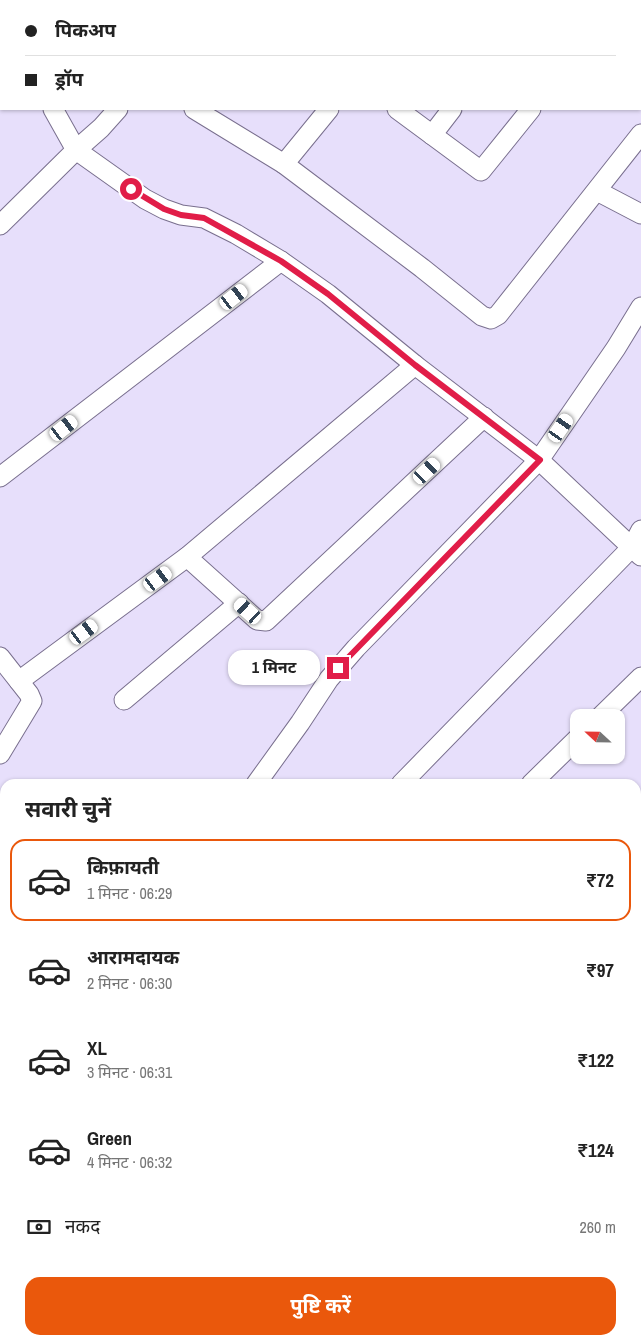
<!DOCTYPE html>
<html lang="hi">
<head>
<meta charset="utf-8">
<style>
  body { margin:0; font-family:"Archivo Narrow","Noto Sans Devanagari",sans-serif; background:#f2f2f2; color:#222; height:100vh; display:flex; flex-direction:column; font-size:19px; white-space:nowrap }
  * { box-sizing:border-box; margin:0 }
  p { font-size:16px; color:#767676 }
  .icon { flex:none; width:28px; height:28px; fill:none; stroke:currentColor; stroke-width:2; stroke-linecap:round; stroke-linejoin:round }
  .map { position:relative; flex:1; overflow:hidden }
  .panel { position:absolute; left:0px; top:779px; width:641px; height:566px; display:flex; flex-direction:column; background:#fff; border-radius:15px 15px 0 0; box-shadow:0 1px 4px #0004 }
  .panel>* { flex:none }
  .hud { position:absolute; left:0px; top:0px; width:641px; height:110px; box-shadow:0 1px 4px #0004; display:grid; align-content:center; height:110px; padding:0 25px; background:#fff }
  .needle { width:32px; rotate:292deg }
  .buttons { position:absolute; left:570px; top:709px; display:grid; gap:10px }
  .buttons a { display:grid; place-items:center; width:55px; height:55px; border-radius:10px; background:#fff; box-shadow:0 1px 4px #0004; font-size:25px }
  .end { position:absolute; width:22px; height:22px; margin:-11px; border:6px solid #e11d48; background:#fff; box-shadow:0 0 0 2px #fff }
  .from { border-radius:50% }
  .bubble { position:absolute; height:35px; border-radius:15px; background:#fff; box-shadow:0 1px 4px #0004; font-size:16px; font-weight:700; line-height:35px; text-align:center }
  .car { position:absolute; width:15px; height:30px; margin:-15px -8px; border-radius:6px; box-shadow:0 0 4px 1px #0007; background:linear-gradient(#fff 24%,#345 0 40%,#fff 0 76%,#345 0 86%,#fff 0) }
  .hud b { display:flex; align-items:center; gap:18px; height:48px; font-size:19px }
  .hud b+b { border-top:1px solid #e0e0e0 }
  .hud i { width:12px; height:12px; background:#222 }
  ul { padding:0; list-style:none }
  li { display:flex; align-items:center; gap:15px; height:82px; margin:0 10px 8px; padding:0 15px; border:2px solid transparent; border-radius:15px }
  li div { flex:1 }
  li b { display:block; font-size:19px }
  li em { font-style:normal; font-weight:700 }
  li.current { border-color:#ea580c }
  li>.icon { width:45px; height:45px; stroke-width:1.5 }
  h2 { padding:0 25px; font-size:22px; line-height:60px }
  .pay { display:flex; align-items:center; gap:12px; height:55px; padding:0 25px; font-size:19px }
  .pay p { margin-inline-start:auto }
  .button { display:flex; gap:10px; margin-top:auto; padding:10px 25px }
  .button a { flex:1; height:58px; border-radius:15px; background:#ea580c; color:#fff; font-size:20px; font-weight:700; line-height:58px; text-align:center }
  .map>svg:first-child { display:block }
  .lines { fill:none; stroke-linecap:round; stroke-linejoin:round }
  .street-casing { stroke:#796f8e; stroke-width:21 }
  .street { stroke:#fff; stroke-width:19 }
  .route { stroke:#e11d48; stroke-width:6 }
</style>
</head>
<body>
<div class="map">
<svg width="641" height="1344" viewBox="0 0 641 1344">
  <rect width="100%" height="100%" fill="#e7dffb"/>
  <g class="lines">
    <g class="street-casing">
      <g id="street">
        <path d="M40,1l1,-1"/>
        <path d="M135,1l2,-1"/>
        <path d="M273,1l1,-1"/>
        <path d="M420,1l1,-1"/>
        <path d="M535,1l1,-1"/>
        <path d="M613,1l1,-1"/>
        <path d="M0,47l1,1"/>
        <path d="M53,109l23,41 69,49 19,10 17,6 23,3 32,16 45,27 47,33 87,71 124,95 102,96"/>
        <path d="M194,109l90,55 138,104 60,48 9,3 7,-4 143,-181"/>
        <path d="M397,109l84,62 50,-62"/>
        <path d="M432,135l20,-26"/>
        <path d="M284,164l45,-55"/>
        <path d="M597,191l44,23"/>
        <path d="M0,225l76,-75 25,-22 17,-19"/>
        <path d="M0,477l281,-216"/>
        <path d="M187,557l70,63 9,1 218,-204"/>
        <path d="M0,657l29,37 3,7 -32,53"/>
        <path d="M19,681l168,-124 228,-192"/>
        <path d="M124,700l115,-97"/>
        <path d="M599,718l42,-41"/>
        <path d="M256,784l44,-61 29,-44 27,-31 183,-188 77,-112 25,-41"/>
        <path d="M401,784l231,-237 9,-17"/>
        <path d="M531,784l48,-47"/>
        <path d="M636,817l5,-4"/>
        <path d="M636,1077l5,-3"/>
      </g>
    </g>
    <use href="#street" class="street"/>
  </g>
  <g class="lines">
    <path class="route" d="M131,189l33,20 17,6 23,3 77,43 47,33 87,71 125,95 -202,208"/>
  </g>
</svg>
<div class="buttons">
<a><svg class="needle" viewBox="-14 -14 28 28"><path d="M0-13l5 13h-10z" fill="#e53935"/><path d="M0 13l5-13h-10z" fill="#767676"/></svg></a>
</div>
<i class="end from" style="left:131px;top:189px"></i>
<i class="end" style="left:338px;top:668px"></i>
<div class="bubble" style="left:228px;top:650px;width:92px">1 मिनट</div>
<i class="car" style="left:234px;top:297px;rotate:52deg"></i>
<i class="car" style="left:64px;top:428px;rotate:52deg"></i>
<i class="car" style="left:561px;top:428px;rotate:35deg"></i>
<i class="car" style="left:427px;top:471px;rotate:47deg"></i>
<i class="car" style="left:158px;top:579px;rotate:54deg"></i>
<i class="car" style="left:248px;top:611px;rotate:312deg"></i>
<i class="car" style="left:84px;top:632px;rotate:54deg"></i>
<div class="hud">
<b><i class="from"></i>पिकअप</b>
<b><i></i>ड्रॉप</b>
</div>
<section class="panel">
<h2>सवारी चुनें</h2>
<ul>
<li class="current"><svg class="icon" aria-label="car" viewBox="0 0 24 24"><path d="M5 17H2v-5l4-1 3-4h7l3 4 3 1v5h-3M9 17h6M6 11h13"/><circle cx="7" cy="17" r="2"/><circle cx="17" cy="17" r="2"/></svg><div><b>किफ़ायती</b><p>1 मिनट · 06:29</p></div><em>₹72</em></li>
<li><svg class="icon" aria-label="car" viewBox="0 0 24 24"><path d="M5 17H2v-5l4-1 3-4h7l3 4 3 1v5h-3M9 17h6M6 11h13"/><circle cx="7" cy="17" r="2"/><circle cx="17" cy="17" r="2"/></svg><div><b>आरामदायक</b><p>2 मिनट · 06:30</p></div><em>₹97</em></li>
<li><svg class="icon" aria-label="car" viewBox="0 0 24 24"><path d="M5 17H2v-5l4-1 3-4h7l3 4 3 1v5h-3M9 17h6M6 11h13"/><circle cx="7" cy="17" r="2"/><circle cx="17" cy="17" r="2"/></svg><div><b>XL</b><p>3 मिनट · 06:31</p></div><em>₹122</em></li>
<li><svg class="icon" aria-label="car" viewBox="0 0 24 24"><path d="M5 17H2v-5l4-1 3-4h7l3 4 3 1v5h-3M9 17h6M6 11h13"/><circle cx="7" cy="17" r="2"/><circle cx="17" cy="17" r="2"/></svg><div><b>Green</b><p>4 मिनट · 06:32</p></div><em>₹124</em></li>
</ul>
<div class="pay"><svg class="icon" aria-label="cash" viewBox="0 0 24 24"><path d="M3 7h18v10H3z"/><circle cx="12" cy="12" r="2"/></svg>नकद<p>260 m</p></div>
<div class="button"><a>पुष्टि करें</a></div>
</section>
</div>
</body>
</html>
